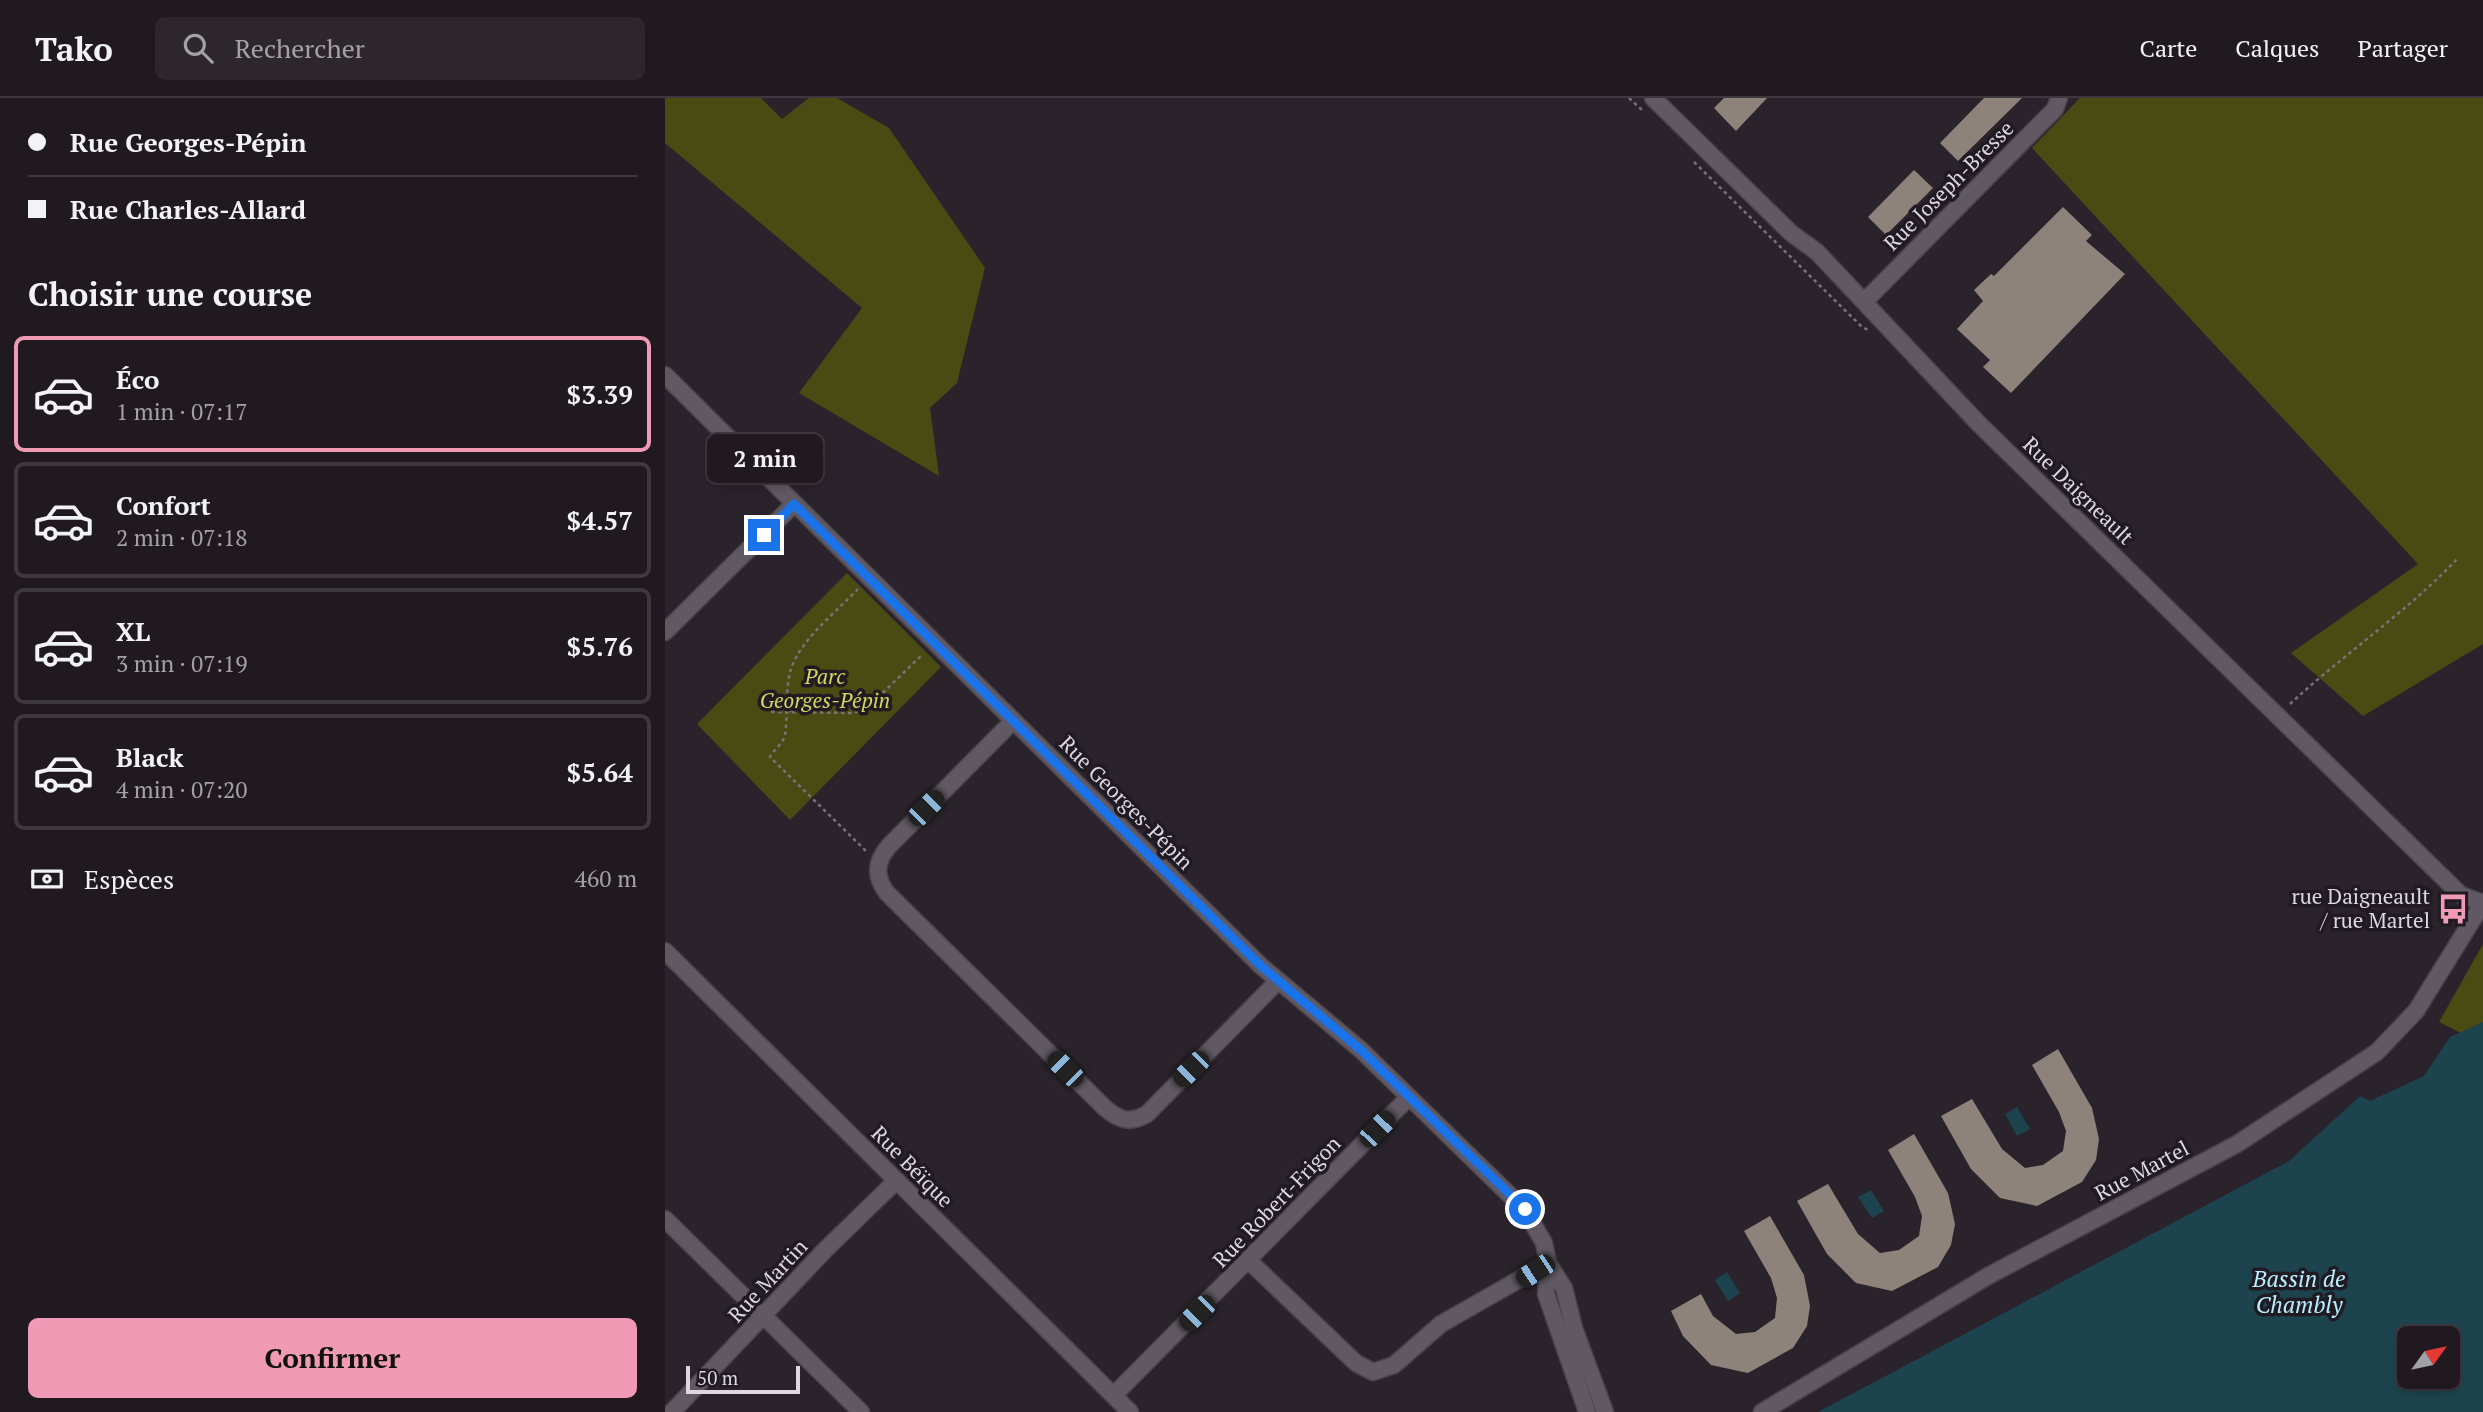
<!DOCTYPE html>
<html lang="fr">
<head>
<meta charset="utf-8">
<style>
  body { margin:0; font-family:"PT Serif",serif; background:#2d272d; color:#f1f3f6; height:100vh; display:flex; flex-direction:column; font-size:26px; white-space:nowrap }
  * { box-sizing:border-box; margin:0 }
  p { font-size:23px; color:#a2a1a5 }
  .icon { flex:none; width:38px; height:38px; fill:none; stroke:currentColor; stroke-width:2; stroke-linecap:round; stroke-linejoin:round }
  .map { position:relative; flex:1; overflow:hidden }
  .panel { display:flex; flex-direction:column; background:#201a20; width:665px }
  .panel>* { flex:none }
  .guide { display:grid; align-content:center; height:154px; padding:0 28px; background:#201a20 }
  .needle { width:46px; rotate:57deg }
  .buttons { position:absolute; left:1732px; top:1228px; display:grid; gap:14px }
  .buttons a { display:grid; place-items:center; width:63px; height:63px; border-radius:10px; background:#201a20; box-shadow:0 4px 10px #0003,0 0 0 2px #3d383e; font-size:35px }
  .scale { position:absolute; left:21px; bottom:18px; width:114px; box-sizing:border-box; padding-left:7px; border:4px solid #dcd8dd; border-top:0; font-size:19px; line-height:24px; white-space:nowrap; color:#dcd8dd; -webkit-text-stroke:5px #201a22; paint-order:stroke }
  .end { position:absolute; width:32px; height:32px; margin:-16px; border:9px solid #1a73e8; background:#fff; box-shadow:0 0 0 4px #fff }
  .from { border-radius:50% }
  .bubble { position:absolute; height:49px; border-radius:10px; background:#201a20; box-shadow:0 4px 10px #0003,0 0 0 2px #3d383e; font-size:23px; font-weight:700; line-height:49px; text-align:center }
  .car { position:absolute; width:21px; height:42px; margin:-21px -10px; border-radius:9px; box-shadow:0 0 5px 2px #0007; background:linear-gradient(#222 24%,#8ab4d8 0 40%,#222 0 76%,#8ab4d8 0 86%,#222 0) }
  .guide b { display:flex; align-items:center; gap:24px; height:66px; font-size:26px }
  .guide b+b { border-top:2px solid #3d383e }
  .guide i { width:18px; height:18px; background:#f1f3f6 }
  ul { padding:0; list-style:none }
  li { display:flex; align-items:center; gap:21px; height:116px; margin:0 14px 10px; padding:0 14px; border:4px solid #3d383e; border-radius:10px }
  li div { flex:1 }
  li b { display:block; font-size:26px }
  li em { font-style:normal; font-weight:700 }
  li.on { border-color:#f09ab5 }
  li>.icon { width:63px; height:63px; stroke-width:1.5 }
  h2 { padding:0 28px; font-size:32px; line-height:84px }
  .pay { display:flex; align-items:center; gap:18px; height:77px; padding:0 28px; font-size:26px }
  .pay p { margin-inline-start:auto }
  .button { display:flex; gap:14px; margin-top:auto; padding:14px 28px }
  .button a { flex:1; height:80px; border-radius:10px; background:#f09ab5; color:#111; font-size:28px; font-weight:700; line-height:80px; text-align:center }
  header { display:flex; align-items:center; gap:42px; box-sizing:border-box; height:98px; padding:0 35px; background:#201a20; border-bottom:2px solid #3d383e }
  header strong { font-size:33px }
  nav { display:flex; gap:38px; margin-inline-start:auto; font-size:24px }
  .search { width:490px; height:63px; background:#2d272d; display:flex; align-items:center; gap:18px; box-sizing:border-box; padding:0 24px; border-radius:10px; color:#a2a1a5; font-size:26px }
  main { display:flex; flex:1; min-height:0 }
  .map>svg:first-child { display:block }
  .green { fill:#494b13 }
  .water { fill:#1d444e; fill-rule:evenodd }
  .building { fill:#8e837b }
  .lines { fill:none; stroke-linecap:round; stroke-linejoin:round }
  .street-casing { stroke:#474148; stroke-width:19 }
  .path { stroke:#787379; stroke-width:2.5; stroke-dasharray:3.5 3.5; stroke-linecap:butt }
  .street { stroke:#605862; stroke-width:16 }
  .route { stroke:#1a73e8; stroke-width:9 }
  .labels { text-anchor:middle; stroke-width:7; stroke-linejoin:round; paint-order:stroke }
  .street-label { font-size:21px; fill:#dcd8dd; stroke:#201a22 }
  .park-label { font-size:21px; font-style:italic; fill:#d2d85b; stroke:#201a22 }
  .poi-label { font-size:21px; fill:#dcd8dd; stroke:#201a22; text-anchor:end }
  .water-label { font-size:23px; font-style:italic; fill:#b8effe; stroke:#201a22 }
</style>
</head>
<body>
<header>
<strong>Tako</strong>
<div class="search"><svg class="icon" aria-label="search" viewBox="0 0 24 24"><circle cx="10" cy="10" r="6"/><path d="M15 15l6 6"/></svg>Rechercher</div>
<nav><a>Carte</a><a>Calques</a><a>Partager</a></nav>
</header>
<main>
<section class="panel">
<div class="guide">
<b><i class="from"></i>Rue Georges-Pépin</b>
<b><i></i>Rue Charles-Allard</b>
</div>
<h2>Choisir une course</h2>
<ul>
<li class="on"><svg class="icon" aria-label="car" viewBox="0 0 24 24"><path d="M5 17H2v-5l4-1 3-4h7l3 4 3 1v5h-3M9 17h6M6 11h13"/><circle cx="7" cy="17" r="2"/><circle cx="17" cy="17" r="2"/></svg><div><b>Éco</b><p>1 min · 07:17</p></div><em>$3.39</em></li>
<li><svg class="icon" aria-label="car" viewBox="0 0 24 24"><path d="M5 17H2v-5l4-1 3-4h7l3 4 3 1v5h-3M9 17h6M6 11h13"/><circle cx="7" cy="17" r="2"/><circle cx="17" cy="17" r="2"/></svg><div><b>Confort</b><p>2 min · 07:18</p></div><em>$4.57</em></li>
<li><svg class="icon" aria-label="car" viewBox="0 0 24 24"><path d="M5 17H2v-5l4-1 3-4h7l3 4 3 1v5h-3M9 17h6M6 11h13"/><circle cx="7" cy="17" r="2"/><circle cx="17" cy="17" r="2"/></svg><div><b>XL</b><p>3 min · 07:19</p></div><em>$5.76</em></li>
<li><svg class="icon" aria-label="car" viewBox="0 0 24 24"><path d="M5 17H2v-5l4-1 3-4h7l3 4 3 1v5h-3M9 17h6M6 11h13"/><circle cx="7" cy="17" r="2"/><circle cx="17" cy="17" r="2"/></svg><div><b>Black</b><p>4 min · 07:20</p></div><em>$5.64</em></li>
</ul>
<div class="pay"><svg class="icon" aria-label="cash" viewBox="0 0 24 24"><path d="M3 7h18v10H3z"/><circle cx="12" cy="12" r="2"/></svg>Espèces<p>460 m</p></div>
<div class="button"><a>Confirmer</a></div>
</section>
<div class="map">
<svg width="1818" height="1314" viewBox="0 0 1818 1314">
  <rect width="100%" height="100%" fill="#2a232b"/>
  <g class="green">
    <path d="M0,0h96l21,21 27,-21h28l52,30 96,140 -28,115 -27,25 9,68 -140,-83 63,-85 -197,-165z"/>
    <path d="M1415,0h403v546l-120,72 -72,-63 127,-89 -386,-416z"/>
    <path d="M182,475l94,94 -151,153 -93,-96z"/>
    <path d="M1818,846v78l-22,11 -22,-11z"/>
  </g>
  <g class="water">
    <path d="M1818,924v390h-665l471,-251 71,-65 10,5 54,-25 26,-39zM1745,1241h38v38h-38z"/>
    <path d="M1352,1009l13,22 -13,7 -12,-22z"/>
    <path d="M1206,1092l13,21 -12,7 -14,-21z"/>
    <path d="M1062,1174l13,21 -12,8 -13,-21z"/>
  </g>
  <g class="building">
    <path d="M1059,0h43l-31,33 -22,-23z"/>
    <path d="M1319,0h38l-64,63 -18,-18z"/>
    <path d="M1249,72l19,18 -47,47 -18,-18z"/>
    <path d="M1398,109l29,28 -6,6 39,33 -114,119 -28,-26 7,-7 -33,-31 26,-28 -9,-11 17,-16 3,2z"/>
    <path d="M1393,951l34,59 7,31 -3,21 -14,22 -45,24 -37,-8 -29,-29 -30,-53 31,-17 30,50 23,19 18,-3 20,-14 3,-20 -7,-19 -27,-47z"/>
    <path d="M1249,1036l34,59 7,31 -4,21 -13,22 -46,24 -36,-8 -29,-29 -30,-53 31,-17 30,50 22,19 19,-3 20,-14 3,-20 -7,-19 -27,-47z"/>
    <path d="M1105,1118l34,59 6,31 -3,20 -14,22 -45,25 -37,-8 -28,-29 -12,-25 30,-17 12,22 23,18 19,-2 20,-14 2,-20 -6,-20 -27,-47z"/>
  </g>
  <g class="lines">
    <g class="street-casing">
      <g id="street">
        <path d="M988,0l138,135 26,19 162,172 482,471 22,8"/>
        <path d="M1200,203l190,-192 4,-11"/>
        <path d="M0,277l596,591 100,84 164,160 19,33 4,20 -2,31 41,118"/>
        <path d="M0,534l129,-128"/>
        <path d="M348,623l-124,125c-13,15 -15,30 -2,47l218,215c14,12 25,16 42,6l130,-132"/>
        <path d="M0,853l465,461"/>
        <path d="M0,1121l196,193"/>
        <path d="M584,1163l107,102 17,9 21,-7 47,-41 107,-61"/>
        <path d="M883,1165l16,25 10,40 31,84"/>
        <path d="M449,1297l295,-298"/>
        <path d="M7,1314l153,-162 71,-69"/>
        <path d="M1097,1314l226,-136 249,-132 140,-92 39,-41 67,-108"/>
      </g>
    </g>
    <g class="path">
      <path d="M964,0l13,12"/>
      <path d="M1029,64l168,165 8,4"/>
      <path d="M193,491c-22,23 -57,50 -67,80 -6,19 -3,46 -6,66 -2,9 -11,14 -15,22l96,94"/>
      <path d="M1625,606c54,-50 118,-93 168,-146"/>
      <path d="M106,614l81,1 13,-3 58,-56"/>
      <path d="M124,614l10,-8"/>
    </g>
    <use href="#street" class="street"/>
  </g>
  <g class="lines">
    <path class="route" d="M99,437l30,-31 467,462 100,84 164,159"/>
  </g>
  <defs>
    <g id="bus-bare" transform="scale(2.415)"><path d="M-5-6H5V4H4V6H2V4H-2V6H-4V4H-5ZM-3.5-4V0h7V-4ZM-3.5 1.2v1.5H-2V1.2ZM2 1.2v1.5H3.5V1.2Z" fill="#f09ab5" stroke="#201a22" stroke-width="2.5" paint-order="stroke"/></g>
  </defs>
  <g fill-rule="evenodd">
    <use href="#bus-bare" x="1788" y="811"/>
  </g>
  <g class="labels">
    <g class="street-label">
      <text transform="translate(1284 88) rotate(-45)" y="7">Rue Joseph-Bresse</text>
      <text transform="translate(1413 393) rotate(44)" y="7">Rue Daigneault</text>
      <text transform="translate(461 705) rotate(45)" y="7">Rue Georges-Pépin</text>
      <text transform="translate(247 1069) rotate(45)" y="7">Rue Béïque</text>
      <text transform="translate(1477 1073) rotate(-28)" y="7">Rue Martel</text>
      <text transform="translate(612 1104) rotate(-46)" y="7">Rue Robert-Frigon</text>
      <text transform="translate(103 1183) rotate(-47)" y="7">Rue Martin</text>
    </g>
    <g class="park-label">
      <text x="160" y="586">Parc<tspan x="160" dy="24">Georges-Pépin</tspan></text>
    </g>
    <g class="poi-label">
      <text x="1765" y="806">rue Daigneault<tspan x="1765" dy="24">/ rue Martel</tspan></text>
    </g>
    <g class="water-label">
      <text x="1634" y="1189">Bassin de<tspan x="1634" dy="26">Chambly</tspan></text>
    </g>
  </g>
</svg>
<div class="buttons">
<a><svg class="needle" viewBox="-14 -14 28 28"><path d="M0-13l5 13h-10z" fill="#e53935"/><path d="M0 13l5-13h-10z" fill="#a2a1a5"/></svg></a>
</div>
<div class="scale">50 m</div>
<i class="end from" style="left:860px;top:1111px"></i>
<i class="end" style="left:99px;top:437px"></i>
<div class="bubble" style="left:42px;top:336px;width:116px">2 min</div>
<i class="car" style="left:261px;top:710px;rotate:45deg"></i>
<i class="car" style="left:400px;top:971px;rotate:315deg"></i>
<i class="car" style="left:526px;top:971px;rotate:225deg"></i>
<i class="car" style="left:712px;top:1031px;rotate:44deg"></i>
<i class="car" style="left:870px;top:1173px;rotate:237deg"></i>
<i class="car" style="left:532px;top:1215px;rotate:225deg"></i>
</div>
</main>
</body>
</html>
